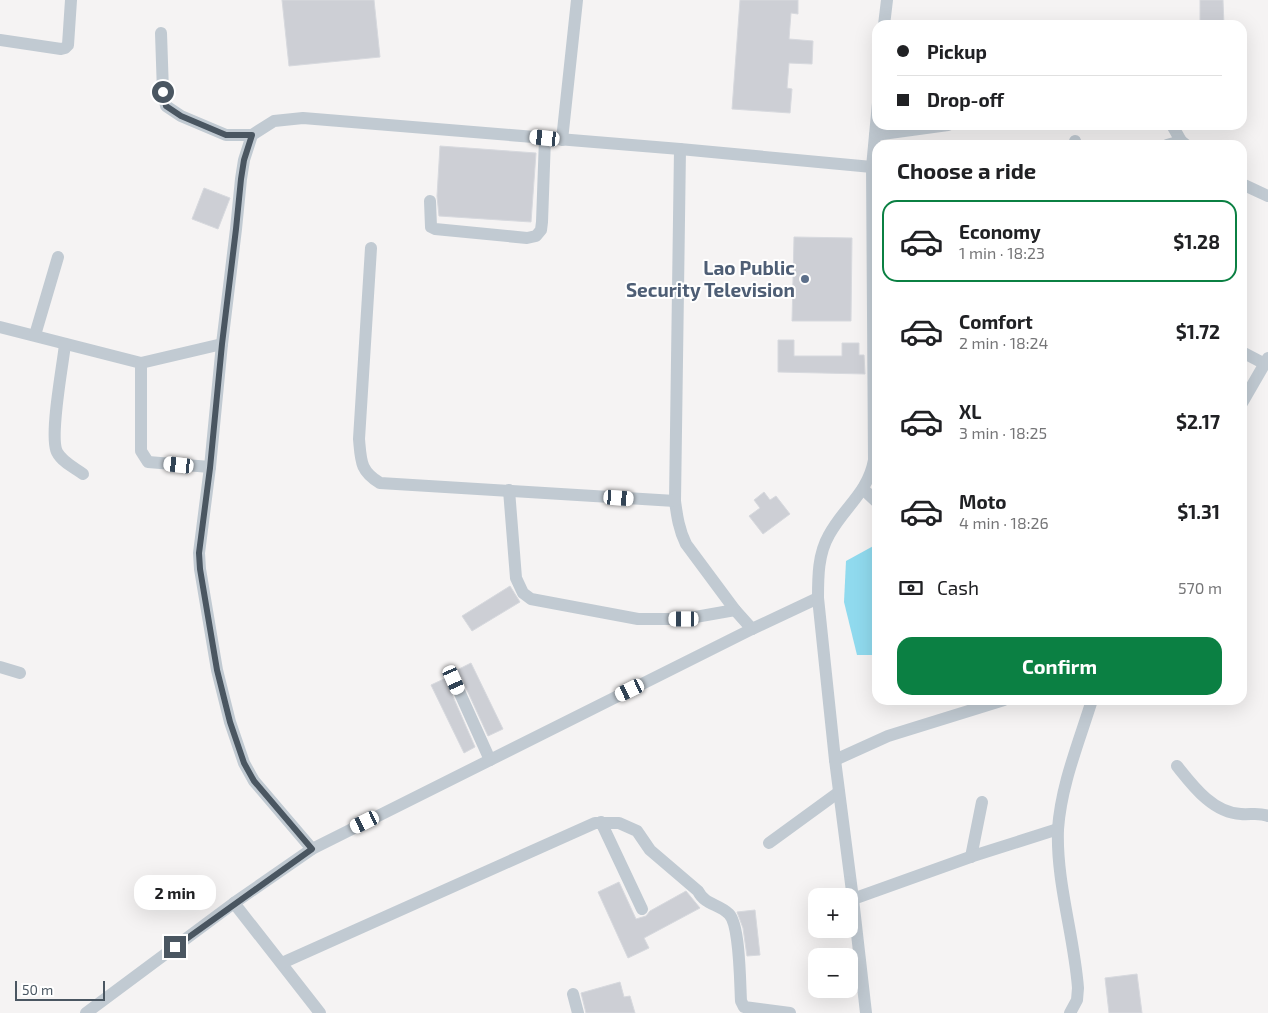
<!DOCTYPE html>
<html lang="en">
<head>
<meta charset="utf-8">
<style>
  body { margin:0; font-family:"Exo 2",sans-serif; background:#f6f6f6; color:#202124; height:100vh; display:flex; flex-direction:column; font-size:19px; white-space:nowrap }
  * { box-sizing:border-box; margin:0 }
  p { font-size:16px; color:#757577 }
  .icon { flex:none; width:28px; height:28px; fill:none; stroke:currentColor; stroke-width:2; stroke-linecap:round; stroke-linejoin:round }
  .map { position:relative; flex:1; overflow:hidden }
  .drawer { position:absolute; left:872px; top:140px; width:375px; height:565px; display:flex; flex-direction:column; background:#fff; border-radius:15px; box-shadow:0 5px 20px #0002 }
  .drawer>* { flex:none }
  .banner { position:absolute; left:872px; top:20px; width:375px; height:110px; border-radius:15px; box-shadow:0 5px 20px #0002; display:grid; align-content:center; height:110px; padding:0 25px; background:#fff }
  .tools { position:absolute; left:808px; top:888px; display:grid; gap:10px }
  .tools a { display:grid; place-items:center; width:50px; height:50px; border-radius:10px; background:#fff; box-shadow:0 5px 20px #0002; font-size:25px }
  .scale { position:absolute; left:15px; bottom:12px; width:90px; box-sizing:border-box; padding-left:5px; border:2px solid #4a5661; border-top:0; font-size:14px; line-height:18px; white-space:nowrap; color:#4a5661; -webkit-text-stroke:4px #fff; paint-order:stroke }
  .end { position:absolute; width:22px; height:22px; margin:-11px; border:6px solid #4a5661; background:#fff; box-shadow:0 0 0 2px #fff }
  .from { border-radius:50% }
  .bubble { position:absolute; height:35px; border-radius:15px; background:#fff; box-shadow:0 5px 20px #0002; font-size:16px; font-weight:700; line-height:35px; text-align:center }
  .car { position:absolute; width:15px; height:30px; margin:-15px -8px; border-radius:6px; box-shadow:0 0 4px 1px #0007; background:linear-gradient(#fff 24%,#345 0 40%,#fff 0 76%,#345 0 86%,#fff 0) }
  .banner b { display:flex; align-items:center; gap:18px; height:48px; font-size:19px }
  .banner b+b { border-top:1px solid #e0e0e0 }
  .banner i { width:12px; height:12px; background:#202124 }
  ul { padding:0; list-style:none }
  li { display:flex; align-items:center; gap:15px; height:82px; margin:0 10px 8px; padding:0 15px; border:2px solid transparent; border-radius:15px }
  li div { flex:1 }
  li b { display:block; font-size:19px }
  li em { font-style:normal; font-weight:700 }
  li.current { border-color:#0b8043 }
  li>.icon { width:45px; height:45px; stroke-width:1.5 }
  h2 { padding:0 25px; font-size:22px; line-height:60px }
  .pay { display:flex; align-items:center; gap:12px; height:55px; padding:0 25px; font-size:19px }
  .pay p { margin-inline-start:auto }
  .primary-button { display:flex; gap:10px; margin-top:auto; padding:10px 25px }
  .primary-button a { flex:1; height:58px; border-radius:15px; background:#0b8043; color:#fff; font-size:20px; font-weight:700; line-height:58px; text-align:center }
  .map>svg:first-child { display:block }
  .water { fill:#90daee }
  .building { fill:#cdcfd5; stroke:#d7d9de }
  .lines { fill:none; stroke-linecap:round; stroke-linejoin:round }
  .minor { stroke:#c1cad2; stroke-width:12 }
  .route { stroke:#4a5661; stroke-width:6 }
  .service-dot { fill:#5c6f8a; stroke:#fff; stroke-width:2 }
  .labels { text-anchor:middle; stroke-width:4; stroke-linejoin:round; paint-order:stroke }
  .service-label { font-size:19px; font-weight:bold; fill:#4e5e75; stroke:#fff; text-anchor:end }
</style>
</head>
<body>
<div class="map">
<svg width="1268" height="1013" viewBox="0 0 1268 1013">
  <rect width="100%" height="100%" fill="#f5f3f3"/>
  <path class="water" d="M877,544v111h-20l-13,-53 2,-41z"/>
  <g class="building">
    <path d="M282,0h92l6,57 -91,9z"/>
    <path d="M740,0h58v14l-7,-1 -2,26 24,2 -1,23 -23,-1 -2,25 5,1 -2,24 -58,-4z"/>
    <path d="M1200,0h23l1,25h-24z"/>
    <path d="M440,146l96,7 -5,69 -92,-6 -2,-20z"/>
    <path d="M204,188l26,10 -12,31 -26,-10z"/>
    <path d="M794,237l58,1 -1,83h-59z"/>
    <path d="M778,340h16v16h48v-13h17v12h5l1,19 -87,-2z"/>
    <path d="M764,492l6,8 6,-4 14,18 -27,20 -14,-18 11,-8 -6,-8z"/>
    <path d="M510,586l10,16 -48,29 -10,-15z"/>
    <path d="M471,663l32,66 -15,7 -27,-59 -6,-6z"/>
    <path d="M446,678l1,5 28,64 -11,6 -33,-68z"/>
    <path d="M619,882l17,37 10,-3 4,-5 36,-20 14,17 -56,30 5,10 -21,10 -30,-66z"/>
    <path d="M755,910l5,45 -13,1 -4,-28 -6,-16z"/>
    <path d="M1137,974l5,39h-33l-4,-35z"/>
    <path d="M620,982l4,15 6,-1 5,17h-49l-5,-20z"/>
  </g>
  <g class="lines">
    <g class="minor">
      <path d="M884,25l3,-25"/>
      <path d="M161,33l2,59 3,14 15,10 45,19h26"/>
      <path d="M0,40l61,9 4,-1 3,-3 3,-45"/>
      <path d="M1172,125l9,16 5,4"/>
      <path d="M875,135l73,-10"/>
      <path d="M562,140l15,-140"/>
      <path d="M1075,141l1,4"/>
      <path d="M1167,145l14,-4"/>
      <path d="M680,149l-5,352c2,15 4,29 11,43l49,66 17,19"/>
      <path d="M1242,184l26,12"/>
      <path d="M430,201l1,26 4,2 92,9 9,-2 5,-6 1,-8 3,-84"/>
      <path d="M371,248l-12,191c2,22 1,32 21,44l295,18"/>
      <path d="M0,327l141,36 81,-19"/>
      <path d="M35,335l23,-78"/>
      <path d="M65,344c-2,21 -16,92 -8,108 5,10 18,16 26,22"/>
      <path d="M1242,352l23,12"/>
      <path d="M141,363v88l7,11 62,5"/>
      <path d="M1242,403l26,-45"/>
      <path d="M863,489l15,14"/>
      <path d="M509,490l7,88 7,15 8,6 107,20h46l51,-9"/>
      <path d="M0,667l20,6"/>
      <path d="M454,680l36,80"/>
      <path d="M835,760l53,-24 116,-36"/>
      <path d="M1177,766c16,20 36,47 64,48 9,1 18,-2 27,2"/>
      <path d="M601,822l41,87"/>
      <path d="M769,843l70,-51"/>
      <path d="M312,849l-58,-68 -10,-18 -14,-41 -13,-52 -17,-101 -1,-16 11,-86 12,-123 14,-115 5,-50 3,-19 8,-25 22,-14 29,-3 377,31 192,18"/>
      <path d="M971,857l11,-55"/>
      <path d="M853,899l120,-43 85,-27"/>
      <path d="M234,903l86,110"/>
      <path d="M282,963l313,-140h24l18,8 13,19 48,41c7,14 21,13 31,23 11,11 11,70 12,87l3,6 46,6"/>
      <path d="M573,994l5,19"/>
      <path d="M86,1013l148,-110 78,-54 440,-220 66,-31"/>
      <path d="M866,1013l-13,-114 -18,-139 -17,-162c0,-21 0,-44 11,-63 15,-28 39,-42 45,-75l-2,-293 6,-64"/>
      <path d="M1070,1013l7,-13 1,-12c-4,-53 -22,-106 -20,-159 3,-44 21,-87 34,-129"/>
    </g>
  </g>
  <g class="lines">
    <path class="route" d="M163,92l3,14 15,10 45,19h26l-8,25 -3,19 -5,50 -14,115 -12,124 -11,85 1,16 17,101 13,52 14,41 10,18 58,68 -137,98"/>
  </g>
  <circle class="service-dot" cx="805" cy="279" r="5"/>
  <g class="labels">
    <g class="service-label">
      <text x="795" y="275">Lao Public<tspan x="795" dy="22">Security Television</tspan></text>
    </g>
  </g>
</svg>
<div class="tools">
<a>+</a>
<a>−</a>
</div>
<div class="scale">50 m</div>
<i class="end from" style="left:163px;top:92px"></i>
<i class="end" style="left:175px;top:947px"></i>
<div class="bubble" style="left:134px;top:875px;width:82px">2 min</div>
<i class="car" style="left:545px;top:138px;rotate:276deg"></i>
<i class="car" style="left:179px;top:465px;rotate:276deg"></i>
<i class="car" style="left:619px;top:498px;rotate:94deg"></i>
<i class="car" style="left:684px;top:619px;rotate:270deg"></i>
<i class="car" style="left:454px;top:680px;rotate:156deg"></i>
<i class="car" style="left:630px;top:690px;rotate:244deg"></i>
<i class="car" style="left:365px;top:822px;rotate:244deg"></i>
<div class="banner">
<b><i class="from"></i>Pickup</b>
<b><i></i>Drop-off</b>
</div>
<section class="drawer">
<h2>Choose a ride</h2>
<ul>
<li class="current"><svg class="icon" aria-label="car" viewBox="0 0 24 24"><path d="M5 17H2v-5l4-1 3-4h7l3 4 3 1v5h-3M9 17h6M6 11h13"/><circle cx="7" cy="17" r="2"/><circle cx="17" cy="17" r="2"/></svg><div><b>Economy</b><p>1 min · 18:23</p></div><em>$1.28</em></li>
<li><svg class="icon" aria-label="car" viewBox="0 0 24 24"><path d="M5 17H2v-5l4-1 3-4h7l3 4 3 1v5h-3M9 17h6M6 11h13"/><circle cx="7" cy="17" r="2"/><circle cx="17" cy="17" r="2"/></svg><div><b>Comfort</b><p>2 min · 18:24</p></div><em>$1.72</em></li>
<li><svg class="icon" aria-label="car" viewBox="0 0 24 24"><path d="M5 17H2v-5l4-1 3-4h7l3 4 3 1v5h-3M9 17h6M6 11h13"/><circle cx="7" cy="17" r="2"/><circle cx="17" cy="17" r="2"/></svg><div><b>XL</b><p>3 min · 18:25</p></div><em>$2.17</em></li>
<li><svg class="icon" aria-label="car" viewBox="0 0 24 24"><path d="M5 17H2v-5l4-1 3-4h7l3 4 3 1v5h-3M9 17h6M6 11h13"/><circle cx="7" cy="17" r="2"/><circle cx="17" cy="17" r="2"/></svg><div><b>Moto</b><p>4 min · 18:26</p></div><em>$1.31</em></li>
</ul>
<div class="pay"><svg class="icon" aria-label="cash" viewBox="0 0 24 24"><path d="M3 7h18v10H3z"/><circle cx="12" cy="12" r="2"/></svg>Cash<p>570 m</p></div>
<div class="primary-button"><a>Confirm</a></div>
</section>
</div>
</body>
</html>
